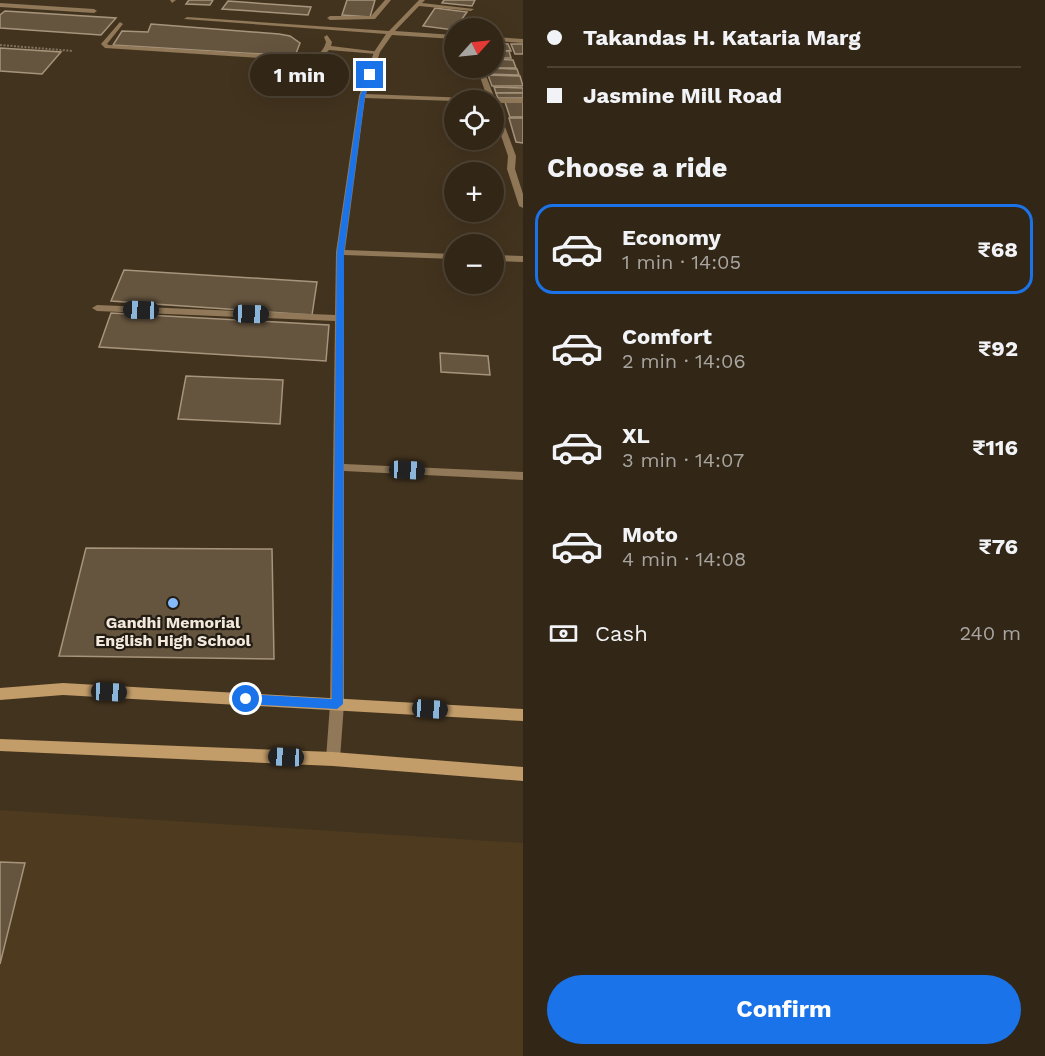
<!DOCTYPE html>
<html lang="en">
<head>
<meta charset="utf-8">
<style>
  body { margin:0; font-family:"Work Sans",sans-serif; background:#3a2e1f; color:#f1f3f6; height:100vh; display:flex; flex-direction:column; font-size:22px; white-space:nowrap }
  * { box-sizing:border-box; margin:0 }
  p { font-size:20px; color:#a8a5a1 }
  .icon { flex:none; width:33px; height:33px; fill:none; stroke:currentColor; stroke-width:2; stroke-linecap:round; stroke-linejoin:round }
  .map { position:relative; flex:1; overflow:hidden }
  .details { display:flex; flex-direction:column; background:#322616; width:522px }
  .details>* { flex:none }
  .hud { display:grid; align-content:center; height:132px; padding:0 24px; background:#322616 }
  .needle { width:39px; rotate:63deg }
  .tools { position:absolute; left:444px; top:18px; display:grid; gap:12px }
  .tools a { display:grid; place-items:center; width:60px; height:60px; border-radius:50%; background:#322616; box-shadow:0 6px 24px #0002,0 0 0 2px #4d4335; font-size:30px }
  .end { position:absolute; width:27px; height:27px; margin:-14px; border:8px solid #1a73e8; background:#fff; box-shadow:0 0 0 3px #fff }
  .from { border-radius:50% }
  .bubble { position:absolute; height:42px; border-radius:21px; background:#322616; box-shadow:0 6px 24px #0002,0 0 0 2px #4d4335; font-size:20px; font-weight:700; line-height:42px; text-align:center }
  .car { position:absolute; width:18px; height:36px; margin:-18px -9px; border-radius:8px; box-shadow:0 0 4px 2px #0007; background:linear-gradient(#222 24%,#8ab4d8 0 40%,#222 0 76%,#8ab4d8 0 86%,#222 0) }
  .hud b { display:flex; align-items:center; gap:21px; height:57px; font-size:22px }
  .hud b+b { border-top:2px solid #4d4335 }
  .hud i { width:15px; height:15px; background:#f1f3f6 }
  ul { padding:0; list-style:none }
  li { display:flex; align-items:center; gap:18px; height:90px; margin:0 12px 9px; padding:0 12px; border:3px solid transparent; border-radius:18px }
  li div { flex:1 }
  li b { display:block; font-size:22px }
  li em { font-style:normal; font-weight:700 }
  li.selected { border-color:#1a73e8 }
  li>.icon { width:54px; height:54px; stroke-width:1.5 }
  h2 { padding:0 24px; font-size:27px; line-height:72px }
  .pay { display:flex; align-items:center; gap:15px; height:66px; padding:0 24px; font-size:22px }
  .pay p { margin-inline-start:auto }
  .cta { display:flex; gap:12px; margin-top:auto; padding:12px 24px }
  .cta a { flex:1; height:69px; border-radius:36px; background:#1a73e8; color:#fff; font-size:24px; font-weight:700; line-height:69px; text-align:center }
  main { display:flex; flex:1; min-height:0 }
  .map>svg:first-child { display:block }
  .built { fill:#4e3a1e }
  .building { fill:#65543e; stroke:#a7947c; stroke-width:1.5 }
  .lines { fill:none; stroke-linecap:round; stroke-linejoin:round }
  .path { stroke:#807260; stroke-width:2; stroke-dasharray:2 1.5; stroke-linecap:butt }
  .lane { fill:#907858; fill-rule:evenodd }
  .street { fill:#907858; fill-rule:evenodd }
  .secondary { fill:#c29c69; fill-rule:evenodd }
  .route { fill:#1a73e8 }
  .poi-dot { fill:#86bbfb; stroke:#231c13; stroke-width:2 }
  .labels { text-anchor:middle; stroke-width:4.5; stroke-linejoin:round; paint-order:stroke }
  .poi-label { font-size:16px; font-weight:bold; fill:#f2e8db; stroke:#231c13 }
</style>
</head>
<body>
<main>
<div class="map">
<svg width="523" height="1056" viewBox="0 0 523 1056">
  <rect width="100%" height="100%" fill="#42331e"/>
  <path class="built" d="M0,810l523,33v213h-523z"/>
  <g class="building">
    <path d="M189,0h24l-3,5 -24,-1z"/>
    <path d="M347,0h28l-5,17 -28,-2z"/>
    <path d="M444,0h31l-3,6 -30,-3z"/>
    <path d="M228,1l83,6 -3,8 -86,-6z"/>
    <path d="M435,8l32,4 -13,18 -31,-4z"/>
    <path d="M5,11l111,7 -15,17 -101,-7v-13z"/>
    <path d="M151,24l128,10 11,2 10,7 -5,13 -182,-11 9,-14 26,1z"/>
    <path d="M494,43l14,1 3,7 -17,-1z"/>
    <path d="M511,44h12v10h-8z"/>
    <path d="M0,48l61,4 -19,22 -42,-3z"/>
    <path d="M494,51h15l2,7h-17z"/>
    <path d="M494,59l19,1 3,8h-30h8z"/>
    <path d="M486,68l31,1 2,6 -31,-1z"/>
    <path d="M488,75l32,1 3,10h-31z"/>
    <path d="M494,87l29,1v5h-27z"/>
    <path d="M496,93h27v5h-25z"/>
    <path d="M505,102h18v15h-13z"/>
    <path d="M509,118h14v25l-7,-1z"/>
    <path d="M124,270l193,12 -5,33 -201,-14z"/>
    <path d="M111,313l218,12 -3,36 -227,-14z"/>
    <path d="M440,353l48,3 2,19 -49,-3z"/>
    <path d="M186,376l97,4 -3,44 -102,-5z"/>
    <path d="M86,548l186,1 2,110 -215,-3z"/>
    <path d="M0,862l25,1 -25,101z"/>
  </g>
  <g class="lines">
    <path class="path" d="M0,45l73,6"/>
    <path class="lane" d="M120,22l3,2 -16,20 2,1 198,12c10,-1 16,-4 19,-15l-2,-5 3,-2 5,7 -1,4 49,6 -3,2 -48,-4 -8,8 -14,3 -202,-13 -4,-4z"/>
    <g class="street">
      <path d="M170,0h6l-4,3z"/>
      <path d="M385,0h6l-16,19 -45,1 -3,-2 3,-2h41z"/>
      <path d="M419,0h6l-3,3 52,6 -3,2 -52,-5 -24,25 59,4v4l-62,-4 -12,17 -14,42 104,4 3,2 -19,1 -89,-3 -20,152 109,4v5l-110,-4v209l179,8v8l-179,-9v233l-4,55 -2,5 -5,2 -5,-2 -2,-5 4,-55 5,-383 -238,-10 -5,-3 5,-3 238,10 1,-63 23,-156 15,-44 12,-18 -202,-15 3,-2 202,14z"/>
      <path d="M0,3l94,6 3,2 -3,2 -94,-6z"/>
      <path d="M494,37l29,2v4l-29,-2z"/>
      <path d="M477,68h6l12,31h28v4h-27l20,53 -1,13 8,25v14l-4,-2 -12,-37 1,-13 -14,-41v-15h-6z"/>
      <path d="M494,255l29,1v6l-29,-1z"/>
    </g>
    <g class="secondary">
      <path d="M63,683l460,26v12l-460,-26 -63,5v-12z"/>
      <path d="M0,739l333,13 190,15v14l-190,-15 -333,-15z"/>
    </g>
  </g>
  <path class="route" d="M370,73l3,2 -8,21 -21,156 -1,452 -6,5 -91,-5 -6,-5 6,-5 86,5 5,-447 23,-156z"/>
  <circle class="poi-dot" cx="173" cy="603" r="6"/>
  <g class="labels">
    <g class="poi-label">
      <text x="173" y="628">Gandhi Memorial<tspan x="173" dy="18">English High School</tspan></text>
    </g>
  </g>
</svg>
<div class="tools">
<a><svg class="needle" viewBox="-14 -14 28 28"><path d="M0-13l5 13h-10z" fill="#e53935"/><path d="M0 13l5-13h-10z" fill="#a8a5a1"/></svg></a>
<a><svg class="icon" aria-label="locate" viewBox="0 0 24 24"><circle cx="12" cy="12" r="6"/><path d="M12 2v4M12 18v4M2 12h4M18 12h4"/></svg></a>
<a>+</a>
<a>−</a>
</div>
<i class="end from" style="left:246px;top:699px"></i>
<i class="end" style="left:370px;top:75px"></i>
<div class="bubble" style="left:250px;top:54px;width:99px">1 min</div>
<i class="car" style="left:141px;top:310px;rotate:272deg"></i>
<i class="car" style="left:251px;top:314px;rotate:92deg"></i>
<i class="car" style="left:407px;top:470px;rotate:93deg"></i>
<i class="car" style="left:109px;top:692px;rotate:93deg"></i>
<i class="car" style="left:430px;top:709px;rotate:94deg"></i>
<i class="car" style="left:286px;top:757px;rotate:273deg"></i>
</div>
<section class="details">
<div class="hud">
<b><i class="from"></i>Takandas H. Kataria Marg</b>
<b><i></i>Jasmine Mill Road</b>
</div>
<h2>Choose a ride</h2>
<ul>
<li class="selected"><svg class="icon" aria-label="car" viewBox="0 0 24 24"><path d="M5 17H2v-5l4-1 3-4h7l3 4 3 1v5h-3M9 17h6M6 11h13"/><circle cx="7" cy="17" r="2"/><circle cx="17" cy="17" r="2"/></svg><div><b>Economy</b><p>1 min · 14:05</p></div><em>₹68</em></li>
<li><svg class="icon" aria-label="car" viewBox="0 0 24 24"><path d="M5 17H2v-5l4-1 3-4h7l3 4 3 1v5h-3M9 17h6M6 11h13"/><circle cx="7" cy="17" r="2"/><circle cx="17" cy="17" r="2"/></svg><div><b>Comfort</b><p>2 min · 14:06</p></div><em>₹92</em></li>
<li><svg class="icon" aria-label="car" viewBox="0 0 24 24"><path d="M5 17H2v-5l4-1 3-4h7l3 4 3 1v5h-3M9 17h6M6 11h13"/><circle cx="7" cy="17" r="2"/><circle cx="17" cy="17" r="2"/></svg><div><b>XL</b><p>3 min · 14:07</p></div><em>₹116</em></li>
<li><svg class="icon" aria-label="car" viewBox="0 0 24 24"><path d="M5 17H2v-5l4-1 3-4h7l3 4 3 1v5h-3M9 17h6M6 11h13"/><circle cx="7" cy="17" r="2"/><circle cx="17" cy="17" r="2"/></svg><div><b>Moto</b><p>4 min · 14:08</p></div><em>₹76</em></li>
</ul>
<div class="pay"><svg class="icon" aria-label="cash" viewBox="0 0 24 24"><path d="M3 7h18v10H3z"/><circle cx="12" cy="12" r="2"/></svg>Cash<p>240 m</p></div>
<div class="cta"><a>Confirm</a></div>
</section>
</main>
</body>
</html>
